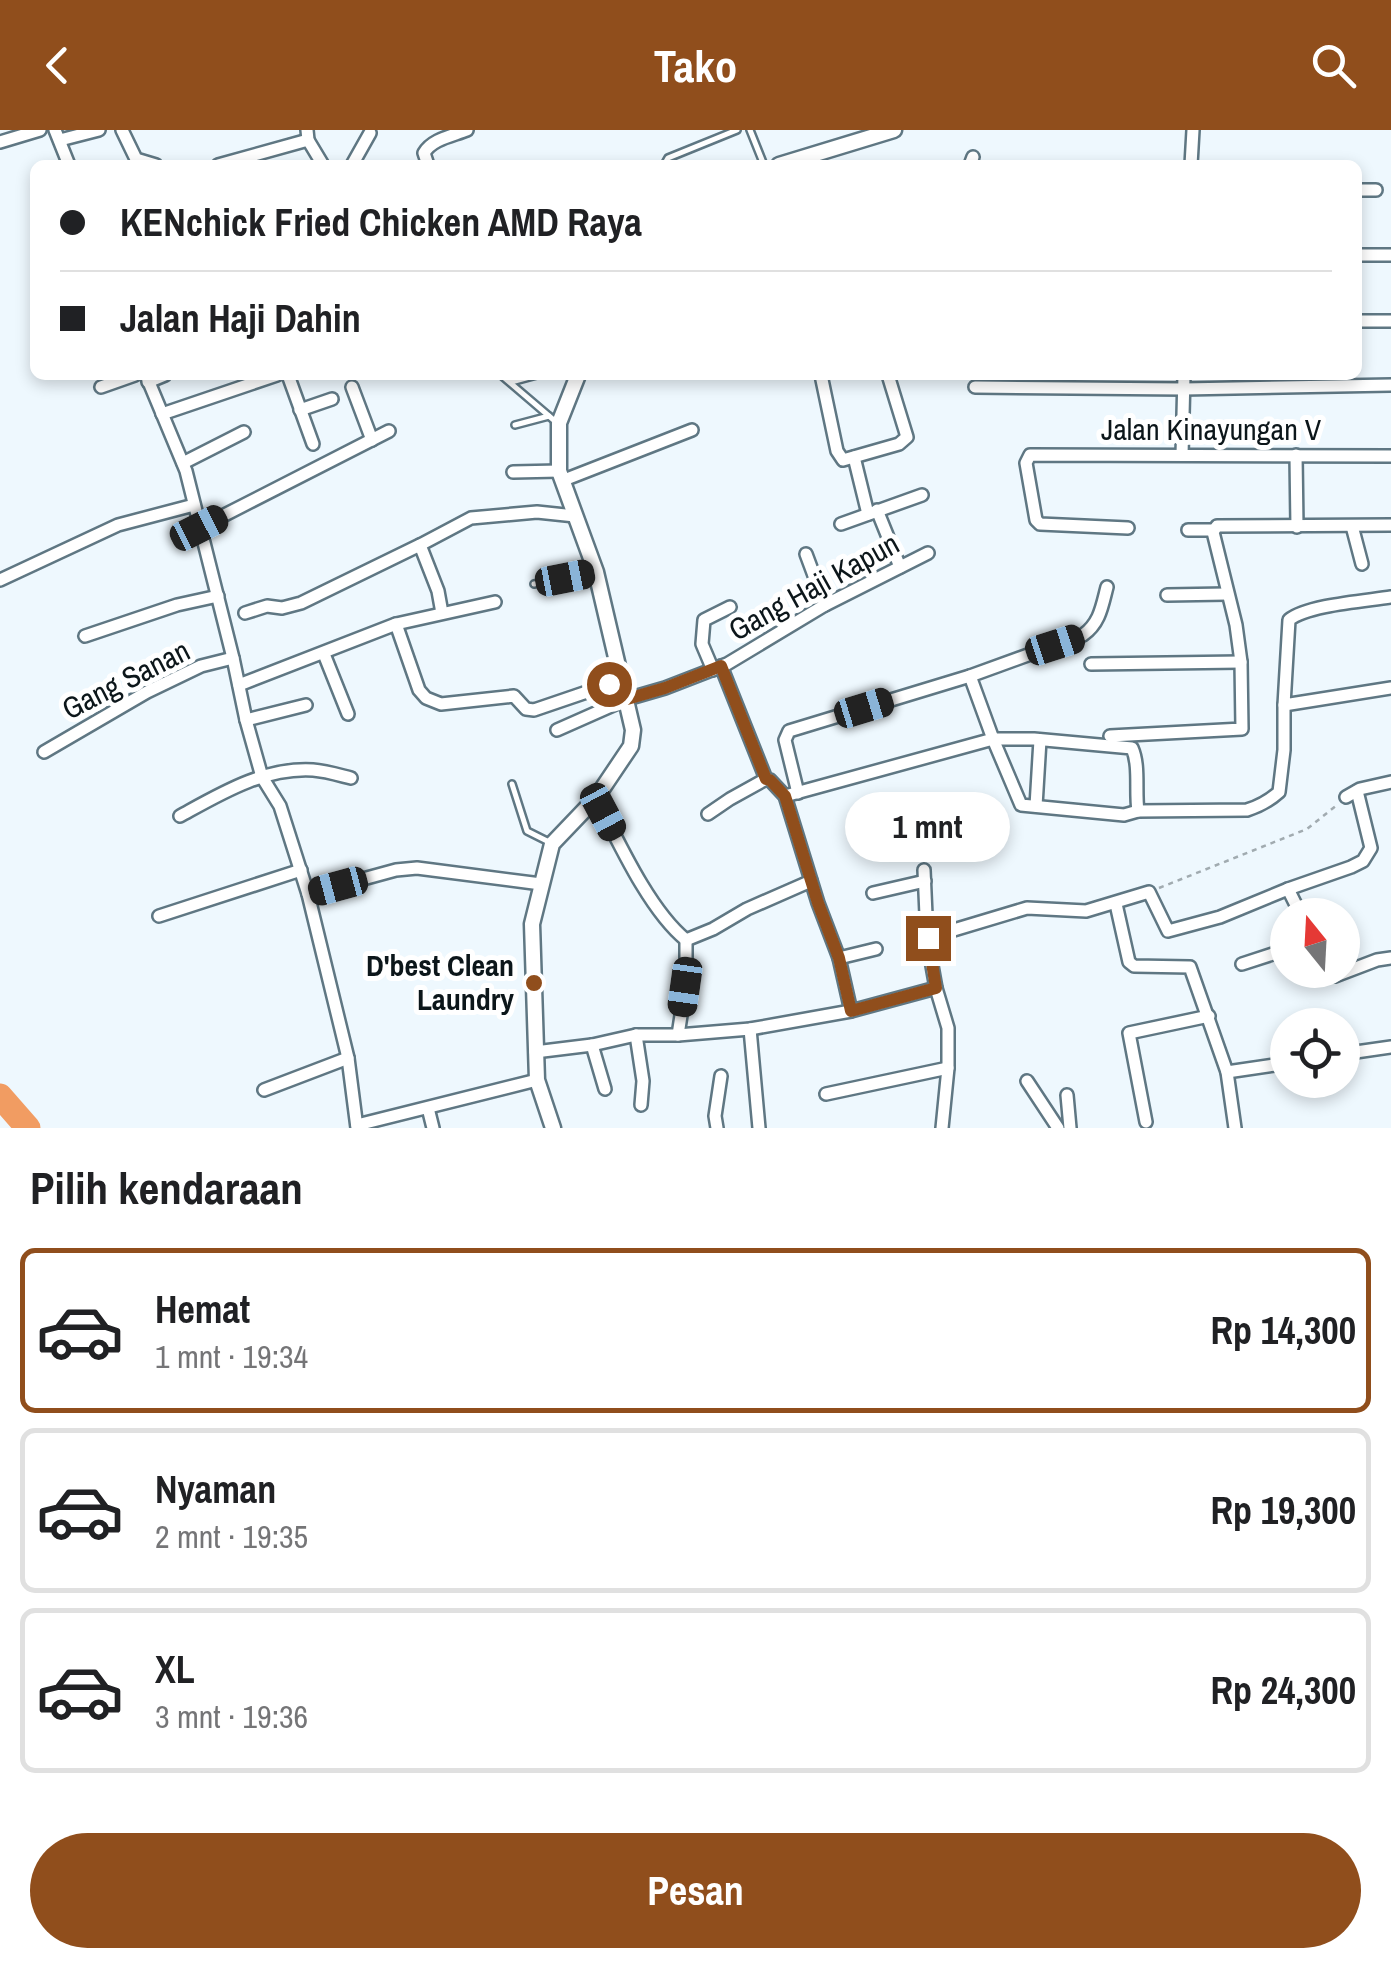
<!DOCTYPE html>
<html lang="id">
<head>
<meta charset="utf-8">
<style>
  body { margin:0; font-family:"Archivo Narrow",sans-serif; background:#f6f6f6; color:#202124; height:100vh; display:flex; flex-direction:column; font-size:38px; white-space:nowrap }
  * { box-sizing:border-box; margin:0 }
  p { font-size:32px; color:#757577 }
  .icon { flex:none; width:55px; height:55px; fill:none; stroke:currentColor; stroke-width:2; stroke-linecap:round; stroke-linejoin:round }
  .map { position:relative; height:998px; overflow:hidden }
  .drawer { display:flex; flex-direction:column; background:#fff; flex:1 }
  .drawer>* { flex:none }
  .guide { position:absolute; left:30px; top:30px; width:1332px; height:220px; border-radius:15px; box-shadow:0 5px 15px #0003; display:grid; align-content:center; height:220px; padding:0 30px; background:#fff }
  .needle { width:65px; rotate:342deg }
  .buttons { position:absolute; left:1270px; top:768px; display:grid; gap:20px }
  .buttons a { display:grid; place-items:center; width:90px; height:90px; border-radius:50%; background:#fff; box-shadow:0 5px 15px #0003; font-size:50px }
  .end { position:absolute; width:45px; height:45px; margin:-22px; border:12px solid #904e1c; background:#fff; box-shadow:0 0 0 5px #fff }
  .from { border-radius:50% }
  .bubble { position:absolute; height:70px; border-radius:35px; background:#fff; box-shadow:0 5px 15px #0003; font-size:32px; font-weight:700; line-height:70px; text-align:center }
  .car { position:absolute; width:30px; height:60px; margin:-30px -15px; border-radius:12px; box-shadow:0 0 8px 2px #0007; background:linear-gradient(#222 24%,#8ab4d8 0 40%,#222 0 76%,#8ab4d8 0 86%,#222 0) }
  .guide b { display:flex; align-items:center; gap:35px; height:95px; font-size:38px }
  .guide b+b { border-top:2px solid #e0e0e0 }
  .guide i { width:25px; height:25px; background:#202124 }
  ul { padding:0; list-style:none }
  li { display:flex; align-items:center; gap:30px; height:165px; margin:0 20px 15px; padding:0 10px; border:5px solid #e0e0e0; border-radius:15px }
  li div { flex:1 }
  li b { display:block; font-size:38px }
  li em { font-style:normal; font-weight:700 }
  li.active { border-color:#904e1c }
  li>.icon { width:90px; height:90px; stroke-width:1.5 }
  h2 { padding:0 30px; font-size:45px; line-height:120px }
  .primary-button { display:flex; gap:20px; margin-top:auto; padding:20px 30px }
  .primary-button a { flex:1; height:115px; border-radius:60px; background:#904e1c; color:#fff; font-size:40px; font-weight:700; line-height:115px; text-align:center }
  header { display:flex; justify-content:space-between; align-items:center; height:130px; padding:0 30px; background:#904e1c; color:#fff; font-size:45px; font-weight:700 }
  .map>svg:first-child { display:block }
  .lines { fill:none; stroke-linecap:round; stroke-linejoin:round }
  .river { stroke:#f19c62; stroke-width:25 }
  .service-casing { stroke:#5f7783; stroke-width:10 }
  .minor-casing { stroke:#5f7783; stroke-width:16 }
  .tertiary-casing { stroke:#5f7783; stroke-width:19 }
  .path { stroke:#a1abb0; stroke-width:2.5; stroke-dasharray:5 5; stroke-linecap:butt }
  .service { stroke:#fff; stroke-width:5 }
  .minor { stroke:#fff; stroke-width:11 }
  .tertiary { stroke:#fff; stroke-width:14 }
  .route { stroke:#904e1c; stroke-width:12 }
  .poi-dot { fill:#904e1c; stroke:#fff; stroke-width:4 }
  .labels { text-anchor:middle; stroke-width:10; stroke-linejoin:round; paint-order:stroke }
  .street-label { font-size:30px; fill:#0c161a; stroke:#fff }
  .poi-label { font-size:30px; font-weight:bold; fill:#0c161a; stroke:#fff; text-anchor:end }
</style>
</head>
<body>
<header><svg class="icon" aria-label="back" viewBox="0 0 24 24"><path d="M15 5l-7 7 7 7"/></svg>Tako<svg class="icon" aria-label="search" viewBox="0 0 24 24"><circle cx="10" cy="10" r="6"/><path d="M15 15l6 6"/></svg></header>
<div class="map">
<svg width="1391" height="998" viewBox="0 0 1391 998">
  <rect width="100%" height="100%" fill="#eef8fe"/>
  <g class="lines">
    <path class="river" d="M0,966l28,32"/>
    <g class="service-casing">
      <g id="service">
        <path d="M750,0l14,35"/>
        <path d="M664,35l4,-7 69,-28"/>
        <path d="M501,245l55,47"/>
        <path d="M511,252l26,-7"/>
        <path d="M515,295l34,-9"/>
        <path d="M534,454l59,-11"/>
        <path d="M512,654l15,47 24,12"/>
      </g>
    </g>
    <g class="minor-casing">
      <g id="minor">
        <path d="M55,0l14,35"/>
        <path d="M122,0l14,29 20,6"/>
        <path d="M307,0l1,10 15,25"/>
        <path d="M60,10l39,-10"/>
        <path d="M0,12l40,-12"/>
        <path d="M218,35l90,-25"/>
        <path d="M352,35l18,-32"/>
        <path d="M428,35l-4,-12c8,-14 28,-17 43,-23"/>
        <path d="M970,35l3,-8"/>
        <path d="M1191,35l2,-35"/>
        <path d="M1358,60h18"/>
        <path d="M1358,125h33"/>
        <path d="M1358,191h33"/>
        <path d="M146,245l40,96 47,187 13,62 16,57 18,29 28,88 40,164 9,70"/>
        <path d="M288,245l25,69"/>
        <path d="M821,245l16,76 6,9 56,-16 8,-7 -19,-62"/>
        <path d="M148,252l17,-7"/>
        <path d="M101,257l34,-12"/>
        <path d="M352,257l20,53"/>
        <path d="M975,257l209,2 207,-4"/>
        <path d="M300,280l32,-11"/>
        <path d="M162,284l115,-39"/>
        <path d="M1182,325l2,-80"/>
        <path d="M1296,325l1,72"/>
        <path d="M854,327l14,57"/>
        <path d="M183,333l61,-31"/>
        <path d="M513,342l46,-1"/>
        <path d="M564,350l128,-50"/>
        <path d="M877,380l23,57"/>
        <path d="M841,394l81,-29"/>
        <path d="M1352,396l10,38"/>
        <path d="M199,398l190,-97"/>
        <path d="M1128,398l-88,-4 -4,-4 -10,-57 4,-8 361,1"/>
        <path d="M1188,400h26"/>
        <path d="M420,415l18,46 4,22"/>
        <path d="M806,424l19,51"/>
        <path d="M0,450l118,-55 76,-20"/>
        <path d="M1107,457c-5,19 -7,36 -24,48l-113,41 23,63 28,66 103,10 14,-4 109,-1c13,-4 22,-9 32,-18l5,-42v-45"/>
        <path d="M1167,465l60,-1"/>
        <path d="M1391,467c-25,4 -84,8 -102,23l-5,85 107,-17"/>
        <path d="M245,483l22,-7 15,2 19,-5 119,-58 51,-27 66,-6 38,4"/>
        <path d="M396,494l23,66 7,8 15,6 73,-8 12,13 8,1 88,-30"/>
        <path d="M85,506l92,-31 41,-9"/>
        <path d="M324,524l24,60"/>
        <path d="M1091,534l150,-2"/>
        <path d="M721,536l45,113 4,1 15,16 33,107 21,55 12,53"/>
        <path d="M713,540l-11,-26 2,-24 26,-13"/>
        <path d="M239,555l157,-61 99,-22"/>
        <path d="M246,590l60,-15"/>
        <path d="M557,600l70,-31 38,-11 62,-24 98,-59 103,-52"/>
        <path d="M1110,606l132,-7 -1,-67 -5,-37 -23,-93 4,-6 174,-1"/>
        <path d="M44,622l103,-60 54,-26 32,-8"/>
        <path d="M798,663l-13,-53 4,-9 181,-55"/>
        <path d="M785,666l208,-57h41l98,9c8,18 3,43 6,63"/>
        <path d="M1346,667l14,-8 31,-7"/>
        <path d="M596,668c22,43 53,112 90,142"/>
        <path d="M1036,676l4,-66"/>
        <path d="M708,684l22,-15 36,-20"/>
        <path d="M180,686c40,-22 84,-49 133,-46 13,1 26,5 38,8"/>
        <path d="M924,740l3,68 9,50 12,40v40l-6,60"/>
        <path d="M1288,759l13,26"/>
        <path d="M873,763l52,-12"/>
        <path d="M308,764l88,-24 21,-2 124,16"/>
        <path d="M1116,774l13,58 5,4 56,1 37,105 8,56"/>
        <path d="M159,786l142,-46"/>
        <path d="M927,808l100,-30 59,3 63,-19 19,39 52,-14 68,-28 63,-22 12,-6 8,-13 -14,-57"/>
        <path d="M686,810l27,-11 34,-20 64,-28"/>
        <path d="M839,828l37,-9"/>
        <path d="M1242,834l46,-15"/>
        <path d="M1326,840l4,5 5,1 42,-16 14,-2"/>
        <path d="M750,899l9,99"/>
        <path d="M636,905l7,46 -2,24"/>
        <path d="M678,905l8,-52v-43"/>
        <path d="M592,915l13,44"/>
        <path d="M535,922l57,-7 44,-10h42l72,-6 101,-18 85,-23"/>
        <path d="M1342,924l49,-7"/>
        <path d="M1227,942l61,-9"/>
        <path d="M1027,951l31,47"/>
        <path d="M264,960l84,-32"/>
        <path d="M826,964l122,-26"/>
        <path d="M1067,965l3,33"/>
        <path d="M428,978l5,20"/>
        <path d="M1146,992l-17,-89 80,-17"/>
        <path d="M357,995l180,-45"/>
        <path d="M717,998l-2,-12 6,-40"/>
      </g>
    </g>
    <g class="tertiary-casing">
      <g id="tertiary">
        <path d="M779,35l115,-35"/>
        <path d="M553,998l-16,-48 -5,-156 20,-80 44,-46 35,-52 2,-16 -37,-158 -37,-101v-48l19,-48"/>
      </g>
    </g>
    <path class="path" d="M1159,758l148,-59 30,-24"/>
    <use href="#service" class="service"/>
    <use href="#minor" class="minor"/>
    <use href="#tertiary" class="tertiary"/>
  </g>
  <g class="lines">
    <path class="route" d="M609,554l13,-4 5,19 38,-11 56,-22 45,113 4,1 15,16 33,107 21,55 12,53 85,-23 -8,-50"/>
  </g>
  <circle class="poi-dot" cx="534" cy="853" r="10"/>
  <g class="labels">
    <g class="street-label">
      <text x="1211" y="310">Jalan Kinayungan V</text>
      <text transform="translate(814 457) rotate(-29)" y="10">Gang Haji Kapun</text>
      <text transform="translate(126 550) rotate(-27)" y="10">Gang Sanan</text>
    </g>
    <g class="poi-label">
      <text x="514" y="846">D'best Clean<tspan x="514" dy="34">Laundry</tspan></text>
    </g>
  </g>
</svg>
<div class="buttons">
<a><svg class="needle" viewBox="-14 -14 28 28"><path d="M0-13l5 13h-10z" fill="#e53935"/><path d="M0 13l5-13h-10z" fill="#757577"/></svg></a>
<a><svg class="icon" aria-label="locate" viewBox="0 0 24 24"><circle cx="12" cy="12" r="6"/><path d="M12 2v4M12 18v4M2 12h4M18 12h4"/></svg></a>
</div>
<i class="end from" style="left:609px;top:554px"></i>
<i class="end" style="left:928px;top:808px"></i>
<div class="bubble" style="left:845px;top:662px;width:165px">1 mnt</div>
<i class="car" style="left:199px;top:398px;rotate:63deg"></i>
<i class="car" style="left:565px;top:448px;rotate:79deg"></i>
<i class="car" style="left:1055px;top:515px;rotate:72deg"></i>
<i class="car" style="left:864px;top:578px;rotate:73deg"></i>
<i class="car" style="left:603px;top:682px;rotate:152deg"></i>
<i class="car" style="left:338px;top:756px;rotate:255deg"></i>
<i class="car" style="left:685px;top:857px;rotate:188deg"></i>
<div class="guide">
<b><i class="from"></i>KENchick Fried Chicken AMD Raya</b>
<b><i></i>Jalan Haji Dahin</b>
</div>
</div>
<section class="drawer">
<h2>Pilih kendaraan</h2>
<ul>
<li class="active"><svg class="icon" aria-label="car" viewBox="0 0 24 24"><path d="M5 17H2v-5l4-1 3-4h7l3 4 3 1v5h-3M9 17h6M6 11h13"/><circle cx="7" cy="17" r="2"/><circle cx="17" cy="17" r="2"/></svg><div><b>Hemat</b><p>1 mnt · 19:34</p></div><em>Rp 14,300</em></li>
<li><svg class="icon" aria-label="car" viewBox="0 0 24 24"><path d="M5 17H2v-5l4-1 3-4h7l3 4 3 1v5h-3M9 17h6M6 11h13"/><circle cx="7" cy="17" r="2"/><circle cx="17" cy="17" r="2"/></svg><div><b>Nyaman</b><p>2 mnt · 19:35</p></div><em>Rp 19,300</em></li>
<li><svg class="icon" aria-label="car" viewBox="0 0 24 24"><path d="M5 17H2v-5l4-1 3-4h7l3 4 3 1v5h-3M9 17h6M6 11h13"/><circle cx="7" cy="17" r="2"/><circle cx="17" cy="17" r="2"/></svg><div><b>XL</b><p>3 mnt · 19:36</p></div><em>Rp 24,300</em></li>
</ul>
<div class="primary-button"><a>Pesan</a></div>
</section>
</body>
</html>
